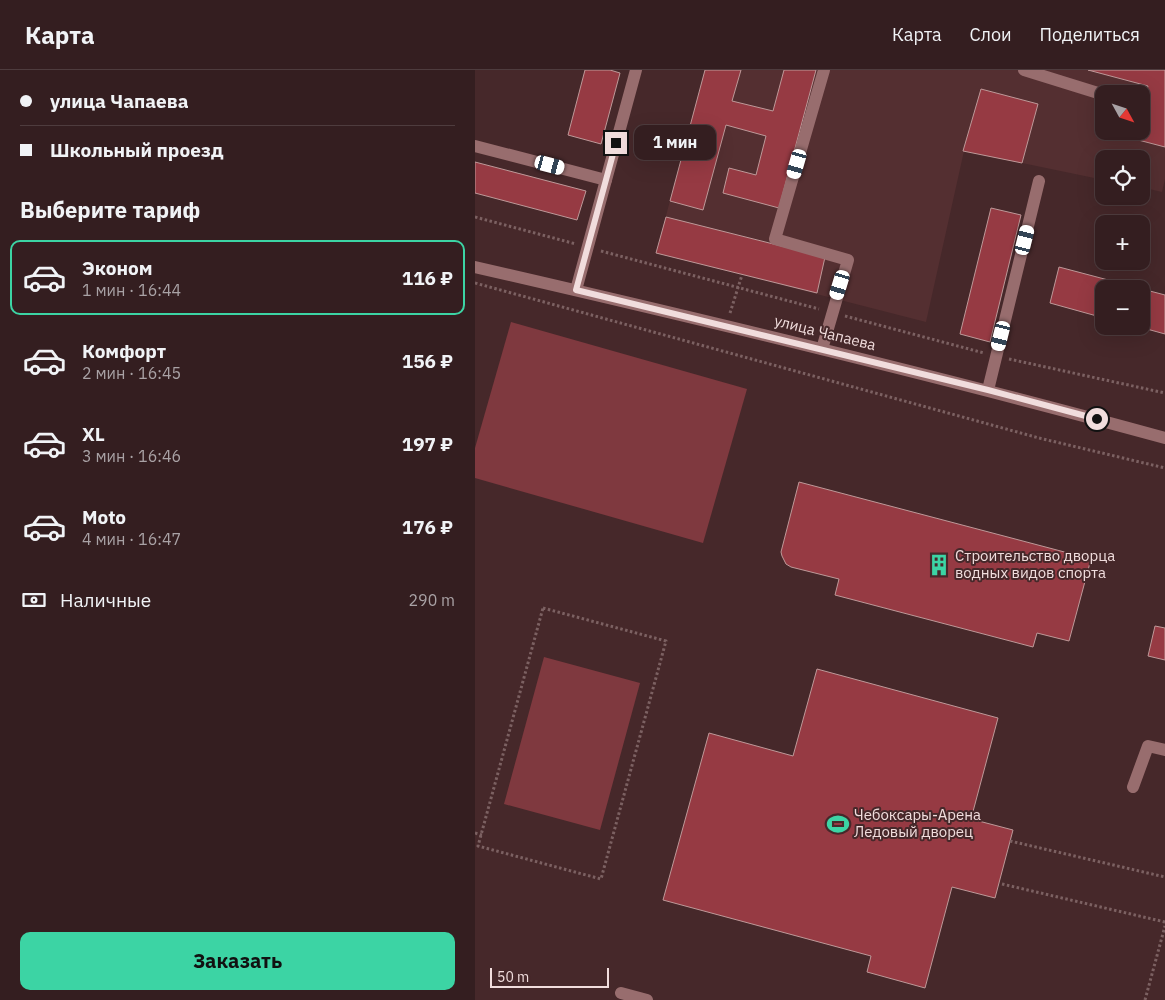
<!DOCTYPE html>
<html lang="ru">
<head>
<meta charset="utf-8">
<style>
  body { margin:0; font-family:"IBM Plex Sans",sans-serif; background:#3f2b2d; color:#f1f3f6; height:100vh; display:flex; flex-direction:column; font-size:19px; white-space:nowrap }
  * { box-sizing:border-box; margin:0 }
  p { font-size:16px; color:#a9a2a5 }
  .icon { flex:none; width:28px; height:28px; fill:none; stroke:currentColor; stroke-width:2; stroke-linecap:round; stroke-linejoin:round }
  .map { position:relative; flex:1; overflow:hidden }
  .details { display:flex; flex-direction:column; background:#341e20; width:475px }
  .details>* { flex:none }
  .guide { display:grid; align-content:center; height:110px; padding:0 20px; background:#341e20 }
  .needle { width:32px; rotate:130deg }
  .buttons { position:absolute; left:620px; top:15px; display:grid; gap:10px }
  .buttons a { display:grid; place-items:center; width:55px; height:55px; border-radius:10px; background:#341e20; box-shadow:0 5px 20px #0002,0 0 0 1px #4e3c3e; font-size:25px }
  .scale { position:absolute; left:15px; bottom:12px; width:119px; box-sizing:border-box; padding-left:5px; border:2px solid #f1dddd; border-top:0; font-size:14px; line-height:18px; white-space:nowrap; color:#f1dddd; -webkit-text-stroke:4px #46282a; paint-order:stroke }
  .end { position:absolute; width:22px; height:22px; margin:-11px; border:6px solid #f1dddd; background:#111; box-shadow:0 0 0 2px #111 }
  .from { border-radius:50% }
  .bubble { position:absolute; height:35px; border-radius:10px; background:#341e20; box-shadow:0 5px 20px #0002,0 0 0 1px #4e3c3e; font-size:16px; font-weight:700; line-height:35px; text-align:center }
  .car { position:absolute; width:15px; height:30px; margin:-15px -8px; border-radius:6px; box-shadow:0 0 4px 1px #0007; background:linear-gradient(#fff 24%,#345 0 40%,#fff 0 76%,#345 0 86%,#fff 0) }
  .guide b { display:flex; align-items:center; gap:18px; height:48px; font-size:19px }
  .guide b+b { border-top:1px solid #4e3c3e }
  .guide i { width:12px; height:12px; background:#f1f3f6 }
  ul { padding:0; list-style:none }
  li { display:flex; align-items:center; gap:15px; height:75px; margin:0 10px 8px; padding:0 10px; border:2px solid transparent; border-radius:10px }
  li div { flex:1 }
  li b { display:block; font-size:19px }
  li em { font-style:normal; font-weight:700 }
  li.active { border-color:#3cd4a4 }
  li>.icon { width:45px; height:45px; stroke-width:1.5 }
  h2 { padding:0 20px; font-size:22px; line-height:60px }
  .pay { display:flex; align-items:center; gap:12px; height:55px; padding:0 20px; font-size:19px }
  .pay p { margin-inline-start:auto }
  .cta { display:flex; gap:10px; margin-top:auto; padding:10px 20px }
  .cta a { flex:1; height:58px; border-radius:10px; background:#3cd4a4; color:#111; font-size:20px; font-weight:700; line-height:58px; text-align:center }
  header { display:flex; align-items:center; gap:30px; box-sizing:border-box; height:70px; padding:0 25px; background:#341e20; border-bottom:1px solid #4e3c3e }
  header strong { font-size:24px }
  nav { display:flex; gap:28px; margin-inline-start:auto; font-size:18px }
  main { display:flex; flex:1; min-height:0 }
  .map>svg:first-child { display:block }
  .built { fill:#542f31; fill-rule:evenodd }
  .green { fill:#7f393f }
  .building { fill:#963a43; stroke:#be9999 }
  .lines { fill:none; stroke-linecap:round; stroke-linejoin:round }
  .path { stroke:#7c6162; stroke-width:3; stroke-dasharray:2.5 2.5; stroke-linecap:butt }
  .minor { stroke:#986d6e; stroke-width:12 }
  .route { stroke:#f1dddd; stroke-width:6 }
  .labels { text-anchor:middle; stroke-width:4; stroke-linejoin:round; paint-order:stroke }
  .street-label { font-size:15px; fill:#f1dddd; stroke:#46282a }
  .poi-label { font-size:15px; fill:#f1dddd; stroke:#46282a; text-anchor:start }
</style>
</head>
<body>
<header>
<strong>Карта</strong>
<nav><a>Карта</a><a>Слои</a><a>Поделиться</a></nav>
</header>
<main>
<section class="details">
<div class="guide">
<b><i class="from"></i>улица Чапаева</b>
<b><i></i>Школьный проезд</b>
</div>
<h2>Выберите тариф</h2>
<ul>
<li class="active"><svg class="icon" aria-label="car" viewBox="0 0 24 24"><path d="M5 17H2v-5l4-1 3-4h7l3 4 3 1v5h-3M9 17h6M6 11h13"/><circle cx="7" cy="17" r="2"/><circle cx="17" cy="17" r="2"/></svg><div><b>Эконом</b><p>1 мин · 16:44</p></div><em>116 ₽</em></li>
<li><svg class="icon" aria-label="car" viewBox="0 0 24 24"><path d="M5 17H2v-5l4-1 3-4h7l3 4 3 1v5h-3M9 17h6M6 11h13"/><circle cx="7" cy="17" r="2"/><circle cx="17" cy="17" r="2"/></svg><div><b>Комфорт</b><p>2 мин · 16:45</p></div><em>156 ₽</em></li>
<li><svg class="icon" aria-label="car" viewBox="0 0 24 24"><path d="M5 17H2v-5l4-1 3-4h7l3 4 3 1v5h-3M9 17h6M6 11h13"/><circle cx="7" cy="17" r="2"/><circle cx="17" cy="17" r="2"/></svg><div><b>XL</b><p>3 мин · 16:46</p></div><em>197 ₽</em></li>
<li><svg class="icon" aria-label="car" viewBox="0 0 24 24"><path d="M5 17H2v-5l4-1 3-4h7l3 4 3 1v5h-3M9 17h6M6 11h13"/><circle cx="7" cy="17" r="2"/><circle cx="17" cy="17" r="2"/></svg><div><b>Moto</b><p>4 мин · 16:47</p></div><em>176 ₽</em></li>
</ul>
<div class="pay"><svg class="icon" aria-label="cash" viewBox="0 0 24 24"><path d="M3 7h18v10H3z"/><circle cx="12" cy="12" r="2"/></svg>Наличные<p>290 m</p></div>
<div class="cta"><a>Заказать</a></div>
</section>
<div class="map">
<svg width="690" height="930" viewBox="0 0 690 930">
  <rect width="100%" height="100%" fill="#46282a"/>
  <path class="built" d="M230,0h460v109l-3,13 -21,-5v-28h-37v21l-140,-29 -38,171 -270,-69zM629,24h37v37h-37z"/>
  <g class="green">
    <path d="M36,252l236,67 -44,154 -228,-65v-30z"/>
    <path d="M69,587l96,26 -40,147 -96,-26z"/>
  </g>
  <g class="building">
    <path d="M110,0h25l10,3 -19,71 -33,-9z"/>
    <path d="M230,0h36l-9,31 41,10 11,-41h32l-37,138 -56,-15 6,-25 27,7 10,-39 -40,-11 -23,85 -33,-9z"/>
    <path d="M613,0h77v77l-42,-11 1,-5h17v-20l7,-25z"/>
    <path d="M506,19l57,15 -16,59 -59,-12z"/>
    <path d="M0,92l111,29 -9,29 -102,-27z"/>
    <path d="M516,138l30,7 -31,127 -30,-8z"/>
    <path d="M191,147l159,40 -8,36 -161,-40z"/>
    <path d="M584,197l106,28v39l-29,-8h5v-37h-37v29l-54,-15z"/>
    <path d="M324,412l292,77 -22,82 -32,-8 -4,14 -198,-52 4,-16 -48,-12 -5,-3 -4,-8 -1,-4z"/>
    <path d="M680,556l10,2v32l-17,-4z"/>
    <path d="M342,599l181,49 -27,101 42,11 -18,68 -43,-11 -27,101 -58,-16 4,-16 -208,-56 46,-167 84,23z"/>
  </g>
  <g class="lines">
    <g class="path">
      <path d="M0,147l101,27"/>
      <path d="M126,181l218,58"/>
      <path d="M0,213l564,155 126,30"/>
      <path d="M255,243l12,-38"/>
      <path d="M370,246l139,37"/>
      <path d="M534,289l156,34"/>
      <path d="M68,538l123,33 -65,238 -123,-33z"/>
      <path d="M0,763l7,2"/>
      <path d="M535,771l155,36"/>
      <path d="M527,814l163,38"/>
      <path d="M670,930l20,-74"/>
    </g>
    <g class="minor">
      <path d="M549,0l74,23"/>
      <path d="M0,76l131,34"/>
      <path d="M0,197c231,53 461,108 690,171"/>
      <path d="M101,220l60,-220"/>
      <path d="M347,279l26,-89 -73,-21 49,-169"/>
      <path d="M513,320l51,-209"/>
      <path d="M658,717l15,-41 17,4"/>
      <path d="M146,923l26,7"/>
    </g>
  </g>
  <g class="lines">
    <path class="route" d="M141,73l-40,147 412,100 109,29"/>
  </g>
  <defs>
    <g id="building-bare" transform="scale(1.725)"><path d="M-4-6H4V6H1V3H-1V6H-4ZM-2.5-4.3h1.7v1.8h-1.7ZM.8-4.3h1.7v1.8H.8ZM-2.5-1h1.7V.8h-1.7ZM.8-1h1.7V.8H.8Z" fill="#3cd4a4" stroke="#46282a" stroke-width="2.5" paint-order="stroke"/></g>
    <g id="stadium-bare" transform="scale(1.725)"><path d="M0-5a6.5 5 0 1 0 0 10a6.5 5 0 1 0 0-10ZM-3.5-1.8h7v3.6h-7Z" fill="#3cd4a4" stroke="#46282a" stroke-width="2.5" paint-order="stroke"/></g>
  </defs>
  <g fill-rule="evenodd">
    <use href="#building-bare" x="464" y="495"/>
    <use href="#stadium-bare" x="363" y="754"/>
  </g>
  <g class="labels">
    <g class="street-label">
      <text transform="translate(350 263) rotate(14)" y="5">улица Чапаева</text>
    </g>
    <g class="poi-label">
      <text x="480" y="491">Строительство дворца<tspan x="480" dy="17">водных видов спорта</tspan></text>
      <text x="379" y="750">Чебоксары-Арена<tspan x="379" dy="17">Ледовый дворец</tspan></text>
    </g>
  </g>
</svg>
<div class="buttons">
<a><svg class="needle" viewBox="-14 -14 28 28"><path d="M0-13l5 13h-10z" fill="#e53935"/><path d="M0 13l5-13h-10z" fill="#a9a2a5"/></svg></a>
<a><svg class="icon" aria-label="locate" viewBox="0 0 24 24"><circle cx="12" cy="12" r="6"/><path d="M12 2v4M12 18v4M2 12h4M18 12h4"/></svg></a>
<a>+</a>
<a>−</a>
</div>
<div class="scale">50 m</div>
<i class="end from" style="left:622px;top:349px"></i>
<i class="end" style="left:141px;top:73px"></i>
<div class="bubble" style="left:159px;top:55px;width:82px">1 мин</div>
<i class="car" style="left:322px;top:94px;rotate:196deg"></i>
<i class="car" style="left:75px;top:95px;rotate:105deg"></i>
<i class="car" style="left:550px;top:170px;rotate:14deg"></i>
<i class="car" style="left:365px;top:215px;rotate:197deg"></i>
<i class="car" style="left:526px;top:266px;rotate:194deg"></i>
</div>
</main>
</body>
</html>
